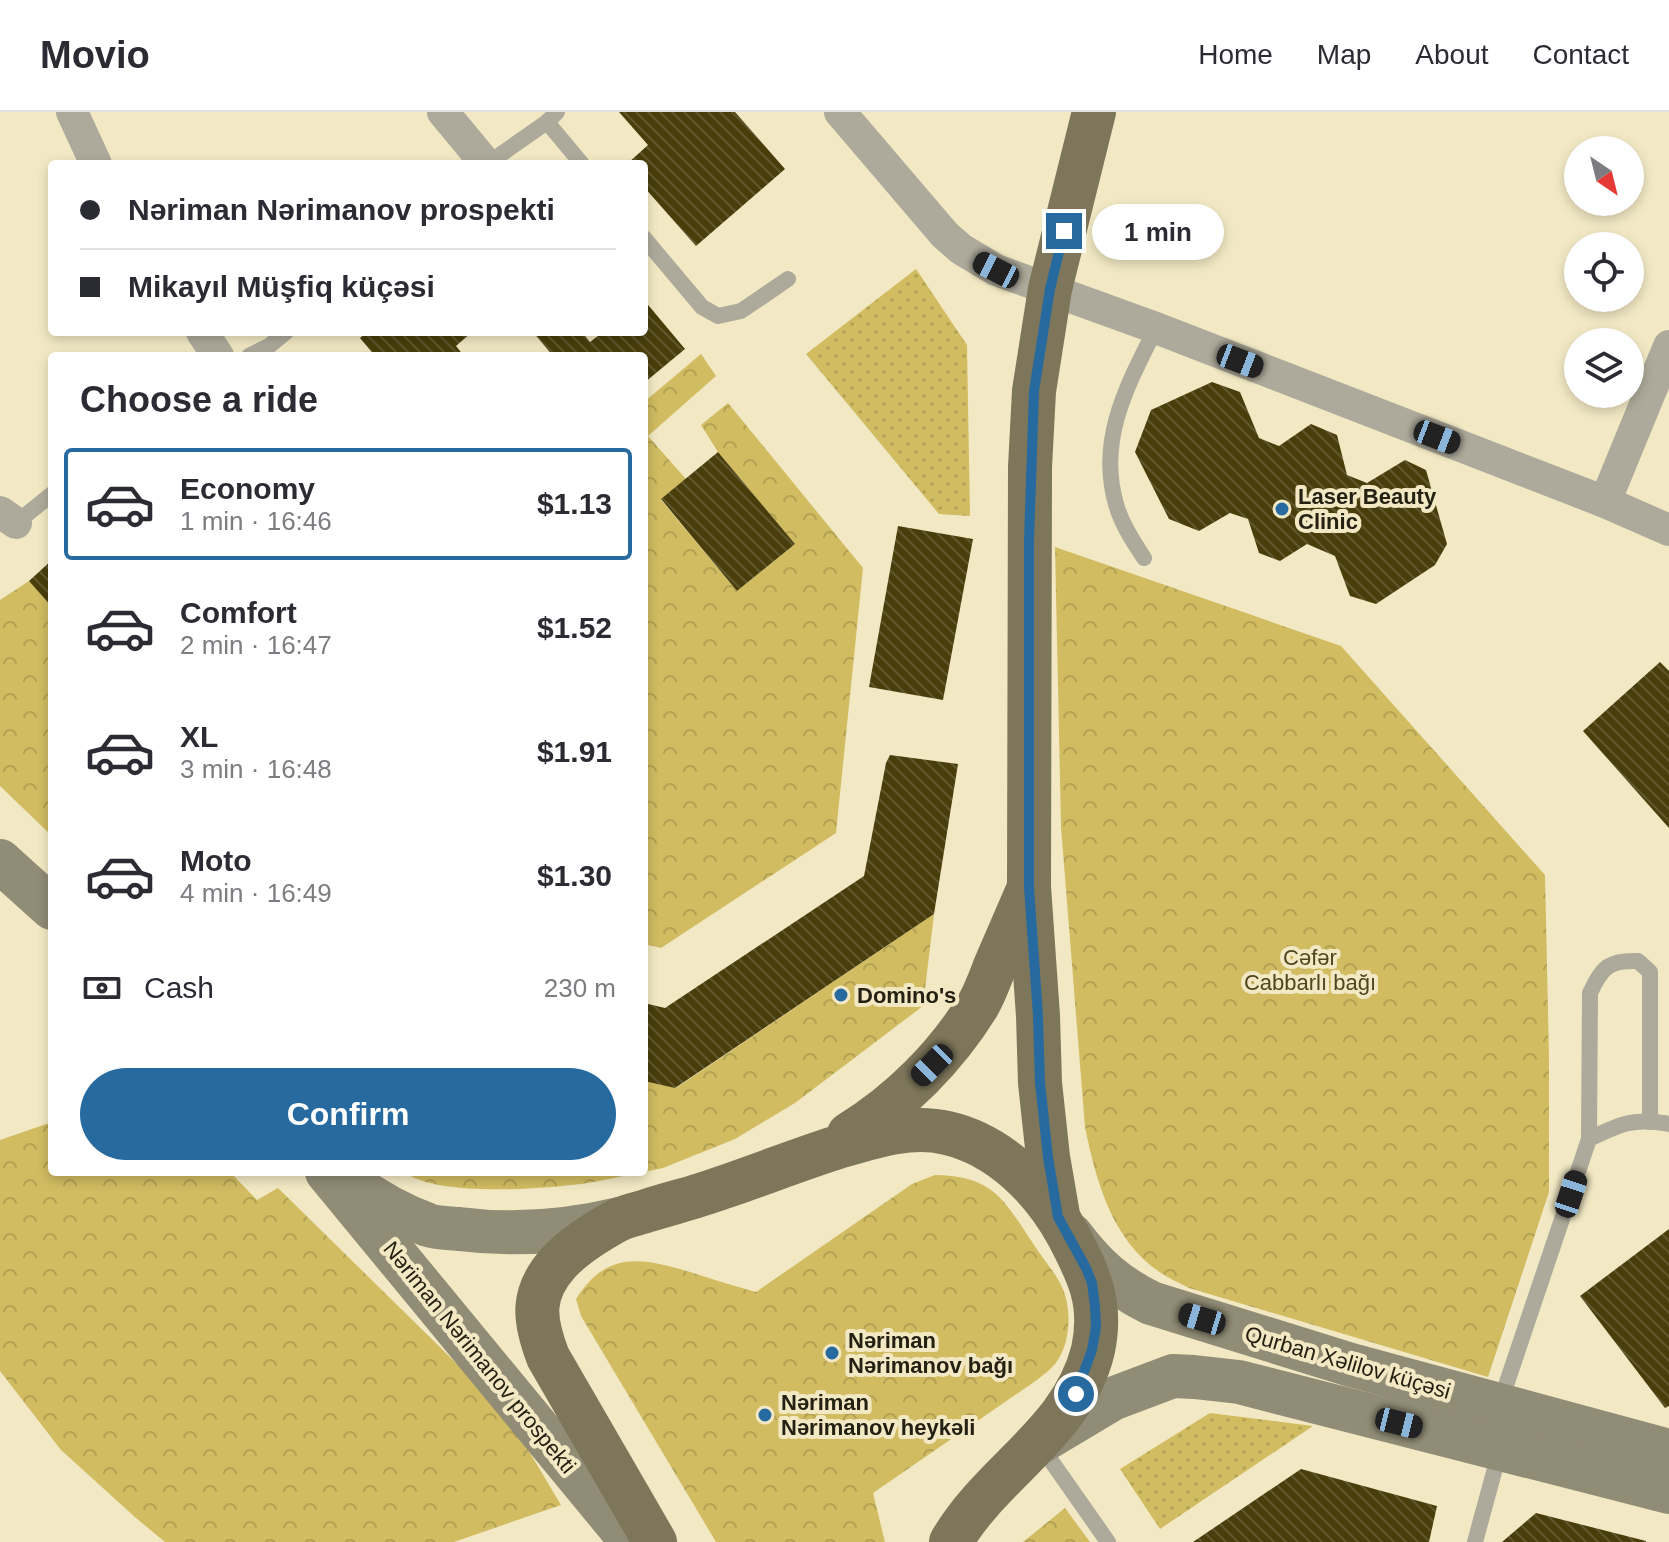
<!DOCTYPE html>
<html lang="en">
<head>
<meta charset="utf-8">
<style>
  body { margin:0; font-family:Helvetica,sans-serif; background:#f7f7f7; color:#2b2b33; height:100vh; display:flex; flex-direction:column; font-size:30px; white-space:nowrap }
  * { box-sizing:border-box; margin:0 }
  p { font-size:26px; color:#7c7c81 }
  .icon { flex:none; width:44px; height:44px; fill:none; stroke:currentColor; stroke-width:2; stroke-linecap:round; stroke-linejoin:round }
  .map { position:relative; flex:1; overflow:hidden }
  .sheet { position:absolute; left:48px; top:240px; width:600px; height:824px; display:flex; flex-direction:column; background:#fff; border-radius:8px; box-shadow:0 4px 12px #0003 }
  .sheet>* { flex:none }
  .banner { position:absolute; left:48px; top:48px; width:600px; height:176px; border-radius:8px; box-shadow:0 4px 12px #0003; display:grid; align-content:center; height:176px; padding:0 32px; background:#fff }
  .needle { width:52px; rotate:145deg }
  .controls { position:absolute; left:1564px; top:24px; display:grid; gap:16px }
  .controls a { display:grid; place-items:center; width:80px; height:80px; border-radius:50%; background:#fff; box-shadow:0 4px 12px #0003; font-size:40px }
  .end { position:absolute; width:36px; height:36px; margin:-18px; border:10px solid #276aa0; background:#fff; box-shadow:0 0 0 4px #fff }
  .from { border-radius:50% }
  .bubble { position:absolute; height:56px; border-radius:28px; background:#fff; box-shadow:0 4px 12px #0003; font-size:26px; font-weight:700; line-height:56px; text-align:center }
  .car { position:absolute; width:24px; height:48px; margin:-24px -12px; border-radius:10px; box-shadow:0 0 6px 2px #0007; background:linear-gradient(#222 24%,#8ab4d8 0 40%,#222 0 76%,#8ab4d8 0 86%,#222 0) }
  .banner b { display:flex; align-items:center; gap:28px; height:76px; font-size:30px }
  .banner b+b { border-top:2px solid #e1e1e2 }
  .banner i { width:20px; height:20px; background:#2b2b33 }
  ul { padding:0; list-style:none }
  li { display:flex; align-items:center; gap:24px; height:112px; margin:0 16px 12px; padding:0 16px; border:4px solid transparent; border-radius:8px }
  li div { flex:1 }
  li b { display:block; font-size:30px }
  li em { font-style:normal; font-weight:700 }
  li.active { border-color:#276aa0 }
  li>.icon { width:72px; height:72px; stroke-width:1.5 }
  h2 { padding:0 32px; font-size:36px; line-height:96px }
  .pay { display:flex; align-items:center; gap:20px; height:88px; padding:0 32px; font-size:30px }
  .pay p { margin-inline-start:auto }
  .cta { display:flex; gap:16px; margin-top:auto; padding:16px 32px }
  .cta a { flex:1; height:92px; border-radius:48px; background:#276aa0; color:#fff; font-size:32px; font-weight:700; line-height:92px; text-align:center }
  header { display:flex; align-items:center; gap:48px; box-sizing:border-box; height:112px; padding:0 40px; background:#fff; border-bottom:2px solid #e1e1e2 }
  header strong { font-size:38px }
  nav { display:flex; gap:44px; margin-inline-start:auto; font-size:28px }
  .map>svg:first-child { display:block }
  .grass { fill:url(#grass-dots) }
  .forest { fill:url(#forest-crowns) }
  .building { fill:url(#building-back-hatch) }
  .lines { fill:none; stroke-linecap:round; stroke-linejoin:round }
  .lane { stroke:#aeaa9b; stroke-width:16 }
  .street { stroke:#aeaa9b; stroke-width:32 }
  .secondary { stroke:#918c75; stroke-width:44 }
  .primary { stroke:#7d765a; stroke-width:44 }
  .route { stroke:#276aa0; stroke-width:10 }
  .poi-dot { fill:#276aa0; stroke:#f2e9c4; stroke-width:3 }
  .labels { text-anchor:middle; stroke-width:8; stroke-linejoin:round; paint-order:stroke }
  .poi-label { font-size:22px; font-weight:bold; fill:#242113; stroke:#f2e9c4; text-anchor:start }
  .park-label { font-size:22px; fill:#4e451e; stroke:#f2e9c4 }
  .street-label { font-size:22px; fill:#242113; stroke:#f2e9c4 }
</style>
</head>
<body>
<header>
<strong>Movio</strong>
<nav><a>Home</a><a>Map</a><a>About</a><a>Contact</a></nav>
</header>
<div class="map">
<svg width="1669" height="1430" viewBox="0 0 1669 1430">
  <defs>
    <pattern id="grass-dots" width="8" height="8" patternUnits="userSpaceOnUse" patternTransform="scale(2)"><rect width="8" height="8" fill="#d1bc62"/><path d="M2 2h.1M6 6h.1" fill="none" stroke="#b3a154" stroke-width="1.8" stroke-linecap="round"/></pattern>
    <pattern id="forest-crowns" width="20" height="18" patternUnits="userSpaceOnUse" patternTransform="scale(2)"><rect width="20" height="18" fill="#d1bc62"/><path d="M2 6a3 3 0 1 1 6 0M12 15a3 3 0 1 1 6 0" fill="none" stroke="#b3a154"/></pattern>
    <pattern id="building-back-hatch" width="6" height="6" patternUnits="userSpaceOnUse" patternTransform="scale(2)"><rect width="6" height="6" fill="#493e0b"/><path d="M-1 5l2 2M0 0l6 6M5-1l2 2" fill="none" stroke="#60572e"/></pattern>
  </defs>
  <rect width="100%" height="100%" fill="#f2e9c4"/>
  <g class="grass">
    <path d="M916,157l51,76 3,171 -31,-2 -133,-160z"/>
    <path d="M1210,1301l103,13 -153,103 -40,-60z"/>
  </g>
  <g class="forest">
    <path d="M701,242l15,22 -68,60 38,43 -25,21 76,91 58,-47 -77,-92 -17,-27 27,-22 135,165 -27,265 -175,115 -17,-4v-542z"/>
    <path d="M1055,435l286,99 204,229 4,182v135l-61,185 -299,-89c-9,-5 -19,-9 -28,-15 -49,-32 -65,-92 -76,-146l-24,-300z"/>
    <path d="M29,469l23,26v229l-52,-50v-186z"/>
    <path d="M934,802l-11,92 -128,97 -60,36 -72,29 -19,4v-91l32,7z"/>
    <path d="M52,1010v50h178l27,28 21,-12 227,223 56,94 -107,37h-289l-29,-24 -75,-68 -61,-79v-231z"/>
    <path d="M404,1060h238c-20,4 -41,9 -61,12 -42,5 -144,13 -177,-12z"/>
    <path d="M935,1063c59,1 69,25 99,70 9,14 21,27 28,42 10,22 9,57 -7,77 -5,6 -12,11 -18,16l-164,113 12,49h-169l-135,-226 -5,-17c31,-49 66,-41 114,-27 22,7 44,14 66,20l156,-108z"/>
    <path d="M1065,1396l25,34h-67z"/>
  </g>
  <g class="building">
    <path d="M619,0h116l50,57 -89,77 -52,-59v-23h-17l21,-19z"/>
    <path d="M644,188l41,49 -41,34v-27h-91l-20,-24h49l8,10 13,-10h41z"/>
    <path d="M367,220h105l-16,14 8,10h-89l-15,-18z"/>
    <path d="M1212,270l28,10 19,46 20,8 32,-22 26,11 10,40 20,8 38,-23 21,10 21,74 -12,21 -59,39 -26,-8 -15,-40 -28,-12 -27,17 -21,-8 -11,-34 -18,-6 -31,18 -30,-12 -34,-67 16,-42z"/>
    <path d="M718,340l77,92 -58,47 -76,-92z"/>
    <path d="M898,414l75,13 -30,161 -74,-13z"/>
    <path d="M52,448v47l-23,-26z"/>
    <path d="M1660,550l9,9v157l-86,-97z"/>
    <path d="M890,643l68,9 -24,150 -259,174 -31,-7v-78l21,5 199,-132 22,-113z"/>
    <path d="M1669,1117v177l-4,2 -85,-112z"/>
    <path d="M1301,1357l136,37 -8,36h-236z"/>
    <path d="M1536,1401l110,28v1h-144z"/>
  </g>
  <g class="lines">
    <g class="lane">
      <path d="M547,10l35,42"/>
      <path d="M487,52l60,-42 10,-10"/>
      <path d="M644,126l58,69 16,9 23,-5 47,-32"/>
      <path d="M249,244l20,-10 17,-14"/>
      <path d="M16,411l36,-29"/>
      <path d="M1144,446c-11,-17 -23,-35 -28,-54 -19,-65 12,-120 40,-176"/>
      <path d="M1589,1027l1,-146c12,-26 19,-33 48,-32l12,11v150"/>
      <path d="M1500,1291l89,-264c31,-15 45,-22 80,-15"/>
      <path d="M1040,1333l68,97"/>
      <path d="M1475,1430l25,-92"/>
    </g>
    <g class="street">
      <path d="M72,0l24,52"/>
      <path d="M443,0l43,52"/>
      <path d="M840,0l105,123 16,14 35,21 160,58 449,174 64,28"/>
      <path d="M202,220l16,24"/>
      <path d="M1605,390l64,-156"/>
      <path d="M0,400l16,11"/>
    </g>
    <g class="secondary">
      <path d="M0,749l52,47"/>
      <path d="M327,1060l305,370"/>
      <path d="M351,1071c23,17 50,32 77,42 9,3 21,3 31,4 55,7 107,3 161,-10"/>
      <path d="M1071,1123c24,32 44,50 80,68l200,62 318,86"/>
      <path d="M1040,1330l72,-43 61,-23 21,1 45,5 430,110"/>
    </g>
    <g class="primary">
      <path d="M849,1022c51,-31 97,-77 129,-129 7,-12 12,-26 17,-39 11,-25 21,-49 32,-74"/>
      <path d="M1058,1103l-10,-58 -8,-74 -2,-67 -9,-129 1,-420 4,-76 16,-102 44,-177"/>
      <path d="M655,1430l-107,-185c-14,-37 -18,-63 11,-95 15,-16 39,-31 59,-42 8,-4 19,-6 28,-9 25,-8 51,-14 75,-23 39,-13 76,-28 114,-40 37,-11 74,-24 112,-15 53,12 96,56 121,102 21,40 35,68 25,115 -20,83 -102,122 -142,192"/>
    </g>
  </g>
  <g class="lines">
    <path class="route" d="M1064,119l-14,58 -16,102 -5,150v346l9,129 2,67 8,74 10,60 28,51 6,15 3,23 1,21 -4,23 -16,44"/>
  </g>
  <g class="poi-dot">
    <circle cx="1282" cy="397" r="8"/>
    <circle cx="841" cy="883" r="8"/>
    <circle cx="832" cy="1241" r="8"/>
    <circle cx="765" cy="1303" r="8"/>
  </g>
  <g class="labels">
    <g class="poi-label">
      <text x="1298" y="392">Laser Beauty<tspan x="1298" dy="25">Clinic</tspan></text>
      <text x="857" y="891">Domino's</text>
      <text x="848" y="1236">Nəriman<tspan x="848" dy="25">Nərimanov bağı</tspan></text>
      <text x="781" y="1298">Nəriman<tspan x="781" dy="25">Nərimanov heykəli</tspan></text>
    </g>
    <g class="park-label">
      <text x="1310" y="853">Cəfər<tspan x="1310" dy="25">Cabbarlı bağı</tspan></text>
    </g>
    <g class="street-label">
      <text transform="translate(480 1245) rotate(51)" y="8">Nəriman Nərimanov prospekti</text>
      <text transform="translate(1348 1250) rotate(16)" y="8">Qurban Xəlilov küçəsi</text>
    </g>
  </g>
</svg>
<div class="controls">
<a><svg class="needle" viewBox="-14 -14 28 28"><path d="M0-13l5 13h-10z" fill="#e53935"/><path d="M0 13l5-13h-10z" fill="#7c7c81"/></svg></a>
<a><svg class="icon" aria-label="locate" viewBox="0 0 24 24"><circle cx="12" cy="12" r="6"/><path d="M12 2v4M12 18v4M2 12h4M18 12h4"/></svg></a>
<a><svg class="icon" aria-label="layers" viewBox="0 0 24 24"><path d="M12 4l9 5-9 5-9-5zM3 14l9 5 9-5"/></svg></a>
</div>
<i class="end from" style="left:1076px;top:1282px"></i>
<i class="end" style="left:1064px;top:119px"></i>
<div class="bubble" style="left:1092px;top:92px;width:132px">1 min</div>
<i class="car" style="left:996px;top:158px;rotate:297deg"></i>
<i class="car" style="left:1240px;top:249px;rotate:111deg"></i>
<i class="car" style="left:1437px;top:325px;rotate:111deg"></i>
<i class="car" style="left:932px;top:953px;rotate:225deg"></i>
<i class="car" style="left:1571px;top:1082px;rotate:18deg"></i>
<i class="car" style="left:1202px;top:1207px;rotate:287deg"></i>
<i class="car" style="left:1399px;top:1311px;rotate:104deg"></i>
<div class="banner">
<b><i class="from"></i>Nəriman Nərimanov prospekti</b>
<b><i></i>Mikayıl Müşfiq küçəsi</b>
</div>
<section class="sheet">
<h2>Choose a ride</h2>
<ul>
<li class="active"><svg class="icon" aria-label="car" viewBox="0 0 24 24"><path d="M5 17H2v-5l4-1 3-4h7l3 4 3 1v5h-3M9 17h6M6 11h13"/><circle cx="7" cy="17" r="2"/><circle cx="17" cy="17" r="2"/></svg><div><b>Economy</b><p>1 min · 16:46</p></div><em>$1.13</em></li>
<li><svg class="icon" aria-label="car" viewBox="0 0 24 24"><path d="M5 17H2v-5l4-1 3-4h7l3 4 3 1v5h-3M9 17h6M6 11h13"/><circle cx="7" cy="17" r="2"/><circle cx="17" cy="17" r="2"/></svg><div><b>Comfort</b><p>2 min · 16:47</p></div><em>$1.52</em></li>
<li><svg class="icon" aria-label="car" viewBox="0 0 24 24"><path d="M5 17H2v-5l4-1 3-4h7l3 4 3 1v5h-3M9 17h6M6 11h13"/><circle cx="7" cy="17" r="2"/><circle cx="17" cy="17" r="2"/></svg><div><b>XL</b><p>3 min · 16:48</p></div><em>$1.91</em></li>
<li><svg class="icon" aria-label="car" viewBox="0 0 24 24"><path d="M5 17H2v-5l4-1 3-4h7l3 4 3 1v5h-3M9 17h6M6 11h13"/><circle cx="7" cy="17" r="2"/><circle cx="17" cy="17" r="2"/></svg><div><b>Moto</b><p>4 min · 16:49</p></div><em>$1.30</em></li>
</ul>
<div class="pay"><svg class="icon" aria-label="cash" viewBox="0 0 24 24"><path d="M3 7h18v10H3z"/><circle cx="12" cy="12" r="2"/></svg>Cash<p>230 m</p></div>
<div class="cta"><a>Confirm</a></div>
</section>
</div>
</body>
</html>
